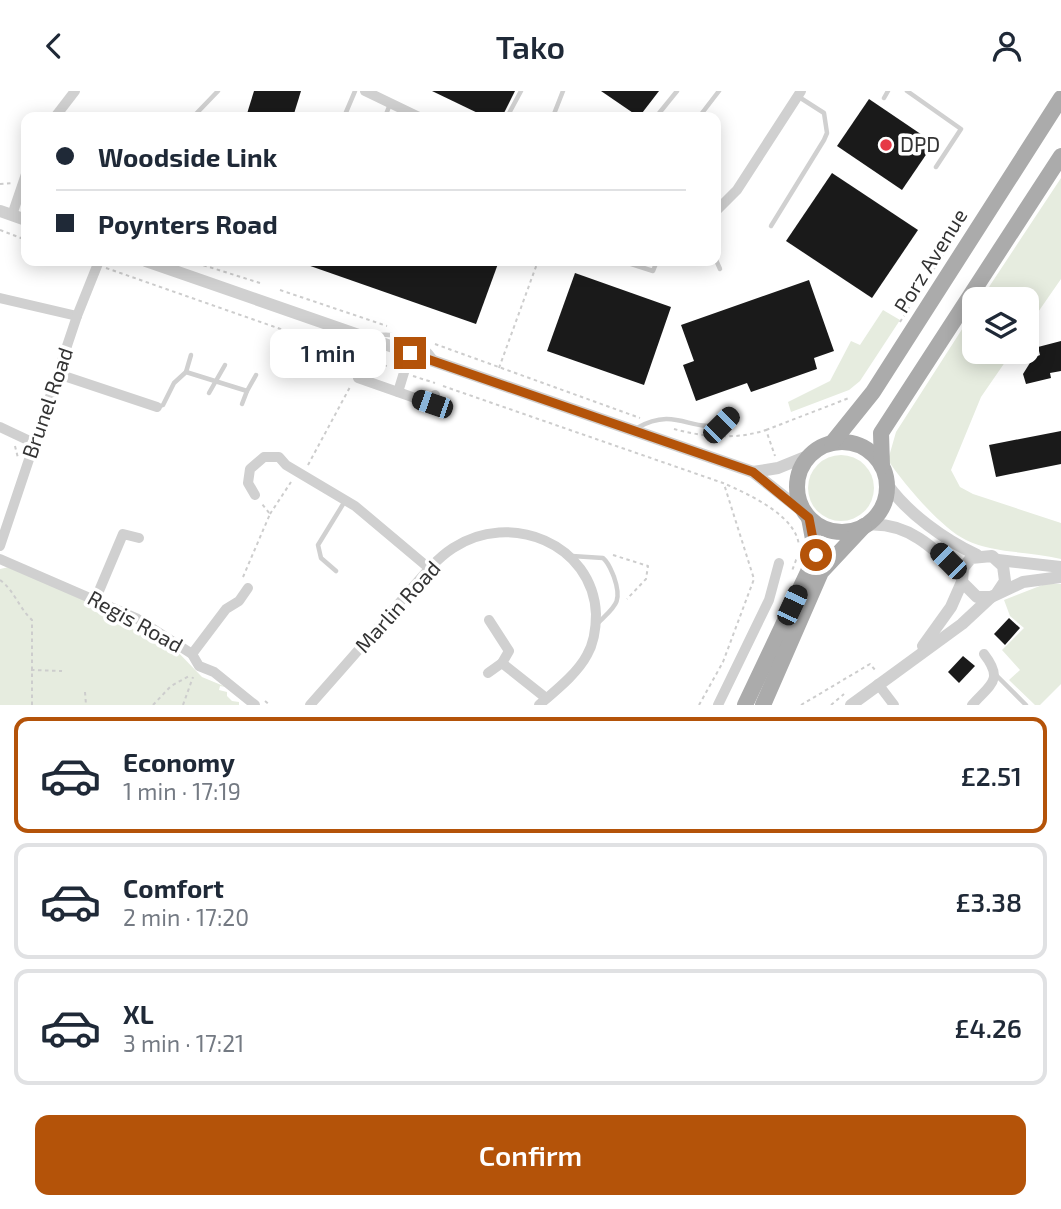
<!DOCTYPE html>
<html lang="en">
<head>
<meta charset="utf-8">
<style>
  body { margin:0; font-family:"Exo 2",sans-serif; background:#f6f6f7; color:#1f2937; height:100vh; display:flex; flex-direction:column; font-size:26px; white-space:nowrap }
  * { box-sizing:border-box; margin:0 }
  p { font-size:23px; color:#747a83 }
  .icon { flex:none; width:38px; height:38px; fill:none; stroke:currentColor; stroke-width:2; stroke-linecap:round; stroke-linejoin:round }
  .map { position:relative; height:614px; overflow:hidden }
  .drawer { display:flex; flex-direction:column; background:#fff; flex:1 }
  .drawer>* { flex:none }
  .top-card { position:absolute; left:21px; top:21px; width:700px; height:154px; border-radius:14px; box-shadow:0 4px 18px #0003; display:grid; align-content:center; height:154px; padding:0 35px; background:#fff }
  .fabs { position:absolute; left:962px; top:196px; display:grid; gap:14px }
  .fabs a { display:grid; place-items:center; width:77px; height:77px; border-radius:14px; background:#fff; box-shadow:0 4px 18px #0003; font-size:35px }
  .end { position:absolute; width:32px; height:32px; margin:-16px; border:9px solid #b45309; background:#fff; box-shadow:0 0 0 4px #fff }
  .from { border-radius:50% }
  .bubble { position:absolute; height:49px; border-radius:14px; background:#fff; box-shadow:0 4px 18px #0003; font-size:23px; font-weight:600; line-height:49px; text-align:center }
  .car { position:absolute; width:21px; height:42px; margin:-21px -10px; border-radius:9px; box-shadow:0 0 5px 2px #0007; background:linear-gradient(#222 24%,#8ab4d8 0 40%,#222 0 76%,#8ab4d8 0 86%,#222 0) }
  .top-card b { display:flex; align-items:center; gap:24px; height:66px; font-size:26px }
  .top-card b+b { border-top:2px solid #e0e1e3 }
  .top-card i { width:18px; height:18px; background:#1f2937 }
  ul { padding:12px 0 0; list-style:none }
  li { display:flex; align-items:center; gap:21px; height:116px; margin:0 14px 10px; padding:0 21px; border:4px solid #e0e1e3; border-radius:14px }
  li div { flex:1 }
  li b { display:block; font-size:26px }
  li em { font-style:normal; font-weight:600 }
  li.selected { border-color:#b45309 }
  li>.icon { width:63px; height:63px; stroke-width:1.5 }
  .button { display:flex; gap:14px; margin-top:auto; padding:14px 35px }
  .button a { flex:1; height:80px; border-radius:14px; background:#b45309; color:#fff; font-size:28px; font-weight:600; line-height:80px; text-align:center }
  header { display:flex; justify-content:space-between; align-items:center; height:91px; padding:0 35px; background:#fff; font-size:32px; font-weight:600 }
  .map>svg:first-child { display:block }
  .green { fill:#e6ecdf }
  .building { fill:#1a1a1a }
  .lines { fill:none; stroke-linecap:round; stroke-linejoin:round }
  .path { stroke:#cdcdcd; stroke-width:2; stroke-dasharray:3.5 3.5; stroke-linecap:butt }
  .service { stroke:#d0d0d0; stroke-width:4.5 }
  .minor { stroke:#d0d0d0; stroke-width:10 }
  .tertiary { stroke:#d0d0d0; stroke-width:12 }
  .primary { stroke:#ababab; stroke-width:16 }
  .route { stroke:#b45309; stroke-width:9 }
  .poi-dot { fill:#e63946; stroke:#fff; stroke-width:2.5 }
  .labels { text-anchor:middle; stroke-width:7; stroke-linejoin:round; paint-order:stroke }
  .poi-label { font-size:21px; fill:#333; stroke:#fff; text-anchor:start }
  .street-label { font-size:21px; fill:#333; stroke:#fff }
</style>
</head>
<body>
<header><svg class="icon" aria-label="back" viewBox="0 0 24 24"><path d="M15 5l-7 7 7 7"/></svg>Tako<svg class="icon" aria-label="person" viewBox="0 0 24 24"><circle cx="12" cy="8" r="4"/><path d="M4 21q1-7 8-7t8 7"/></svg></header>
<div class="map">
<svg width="1061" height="614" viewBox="0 0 1061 614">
  <rect width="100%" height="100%" fill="#fff"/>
  <g class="green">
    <path d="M1061,87v101l-34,49v-29h-46z"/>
    <path d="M975,218v43h37l-31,45 -30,73 9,17 13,7 88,29v36c-31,-8 -66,-5 -95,-19 -25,-12 -63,-57 -78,-80l8,-28z"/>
    <path d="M883,219l17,10 -40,61 -11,9 -58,22 -3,-10 42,-21 21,-40 9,4z"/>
    <circle cx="841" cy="397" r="33"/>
    <path d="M9,476l105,46 4,9 4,-2 3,6 5,-2 3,6 4,-2 4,7 11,2 9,9 5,-1 2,6 4,-2 -2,-5 32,33 24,10 -6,-1 -1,4 8,2v4l5,5 7,1v3h-239v-136z"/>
    <path d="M1045,493h16v100l-21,21h-5l-26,-25 11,-10 -18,-20 22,-22 -14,-12 -6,-16z"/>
  </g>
  <g class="building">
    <path d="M254,0h47l-8,26h-47z"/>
    <path d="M432,0h83l-13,26h-16z"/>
    <path d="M601,0h58l-20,26z"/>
    <path d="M869,8l65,44 -32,47 -65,-44z"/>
    <path d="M832,82l86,57 -46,68 -86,-57z"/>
    <path d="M296,170h203l-23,63z"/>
    <path d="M575,182l96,34 -27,78 -97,-34z"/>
    <path d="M809,189l25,71 -20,7 3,11 -66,23 -4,-9 -51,18 -13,-36 11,-4 -13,-36z"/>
    <path d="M1061,250v30l-11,2 1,5 -25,6 -3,-10 10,-16 7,-3 -2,-8z"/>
    <path d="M1061,340v33l-65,13 -7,-32z"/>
    <path d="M1009,527l11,10 -15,17 -11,-11z"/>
    <path d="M963,565l12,10 -16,17 -11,-11z"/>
  </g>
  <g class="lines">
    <g class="path">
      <path d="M0,93l13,-1"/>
      <path d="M0,139l26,10"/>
      <path d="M190,170l70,22"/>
      <path d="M106,177l289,101"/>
      <path d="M280,199l107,36"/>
      <path d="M900,231l59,-92"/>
      <path d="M435,253l205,74"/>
      <path d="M499,277l39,-107"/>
      <path d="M413,285l22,7"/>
      <path d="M443,295l280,97c25,11 78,34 76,67 -1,6 -5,15 -7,21"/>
      <path d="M674,338c29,8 62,11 92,1l9,26"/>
      <path d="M766,339l83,-32"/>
      <path d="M15,355l3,12"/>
      <path d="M308,374l42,-78"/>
      <path d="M270,423l21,-32"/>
      <path d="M613,464l35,11 -2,13 -19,20"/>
      <path d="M243,486l27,-63 -8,-10"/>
      <path d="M0,489c14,10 19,28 32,40v85"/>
      <path d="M31,579l31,1"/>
      <path d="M85,601l1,13"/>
      <path d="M265,610l5,4"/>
      <path d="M153,614l18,-19 20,-11"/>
      <path d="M183,614l10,-28"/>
      <path d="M699,614l24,-43 31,-83 -30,-95"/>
      <path d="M801,614l69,-41 6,7"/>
      <path d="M831,614l13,-11"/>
    </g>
    <g class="service">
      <path d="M907,0l54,38 -25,38"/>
      <path d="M884,7l4,-7"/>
      <path d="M193,26l25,-26"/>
      <path d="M344,26l11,-26"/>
      <path d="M385,26l5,-13"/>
      <path d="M507,26l14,-26"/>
      <path d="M560,26l-6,-3 9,-23"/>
      <path d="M656,26l21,-26"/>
      <path d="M699,26l20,-26"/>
      <path d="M771,135l53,-86 3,-7 -3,-20 -25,-16"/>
      <path d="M716,169l4,9"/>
      <path d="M622,170l31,10 4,-10"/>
      <path d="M372,245c23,-4 50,2 63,22"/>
      <path d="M186,281l5,-17"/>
      <path d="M209,302l16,-28"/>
      <path d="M242,313l5,-13"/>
      <path d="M158,316l5,-2 11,-22 12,-11 61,19 9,-16"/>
      <path d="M637,337c47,-27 61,19 97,-16"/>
      <path d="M572,465l31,2c6,5 8,12 11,19 9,26 1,29 -17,47"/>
      <path d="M336,480l-15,-13 -3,-13 27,-44"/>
      <path d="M996,584l30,30"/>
    </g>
    <g class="minor">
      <path d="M365,0l54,26"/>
      <path d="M55,26l20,-26"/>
      <path d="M716,120l21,-21 64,-99"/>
      <path d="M12,124l14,-41"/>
      <path d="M0,207l77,18"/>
      <path d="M360,280l-2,7 74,26 3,-9"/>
      <path d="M58,283l99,33"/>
      <path d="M398,301l12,-39"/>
      <path d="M0,336l34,16"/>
      <path d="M255,404l-7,-12 2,-14 14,-12h15l7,8 69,41 75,63"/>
      <path d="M0,455l77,-230 22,-55"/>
      <path d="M0,468l136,59 56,36 7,12 15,6 41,33"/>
      <path d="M96,507l27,-64 16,4"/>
      <path d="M489,529l20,31 -7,12 44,35"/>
      <path d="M192,563l34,-45 13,-8 9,-13"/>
      <path d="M488,582l14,-10"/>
      <path d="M878,593l16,21"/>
      <path d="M310,614c31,-35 61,-69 91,-104 16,-18 32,-40 52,-53 57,-38 140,-4 143,66 0,14 -2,29 -9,41 -10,19 -32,36 -48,50"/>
      <path d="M718,614l51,-105 10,-37"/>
      <path d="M972,614c19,-21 32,-25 12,-51"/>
    </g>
    <g class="tertiary">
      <path d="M0,120l26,9"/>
      <path d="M146,170l607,211 53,42"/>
      <path d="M753,381l25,-4 32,-13"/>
      <path d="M887,393c20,29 58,56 90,71"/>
      <path d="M866,434c41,-4 68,23 95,50"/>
      <path d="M998,469l63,7"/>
      <path d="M997,502l8,-12 -2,-15 -11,-10 -21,2 -8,10 -1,14 15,15h14l32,-15 38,-5"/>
      <path d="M923,555l28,-39 11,-25"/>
      <path d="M851,614l111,-81 29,-27"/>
    </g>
    <g class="primary">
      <circle cx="842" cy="396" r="45"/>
      <path d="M832,352l41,-51 188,-294"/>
      <path d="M882,375l-1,-33 180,-277"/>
      <path d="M745,614l71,-150 -7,-37"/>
      <path d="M763,614l58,-133 43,-46"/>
    </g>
  </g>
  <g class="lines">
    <path class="route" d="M410,262l343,119 56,46 7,37"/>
  </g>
  <circle class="poi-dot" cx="886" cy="54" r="7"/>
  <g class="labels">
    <g class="poi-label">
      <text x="900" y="61">DPD</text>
    </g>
    <g class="street-label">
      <text transform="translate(931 170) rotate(-58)" y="7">Porz Avenue</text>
      <text transform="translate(48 312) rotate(-71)" y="7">Brunel Road</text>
      <text transform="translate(398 516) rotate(-48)" y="7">Marlin Road</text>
      <text transform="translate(135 531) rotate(29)" y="7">Regis Road</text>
    </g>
  </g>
</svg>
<div class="fabs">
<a><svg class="icon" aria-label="layers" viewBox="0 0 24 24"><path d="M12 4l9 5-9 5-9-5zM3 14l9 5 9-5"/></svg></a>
</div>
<i class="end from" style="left:816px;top:464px"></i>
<i class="end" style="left:410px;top:262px"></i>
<div class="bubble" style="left:270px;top:238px;width:116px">1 min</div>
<i class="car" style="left:432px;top:313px;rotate:289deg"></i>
<i class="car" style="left:721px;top:334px;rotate:45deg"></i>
<i class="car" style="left:948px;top:470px;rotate:315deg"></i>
<i class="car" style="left:792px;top:514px;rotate:25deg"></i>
<div class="top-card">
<b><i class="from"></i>Woodside Link</b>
<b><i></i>Poynters Road</b>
</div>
</div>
<section class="drawer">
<ul>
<li class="selected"><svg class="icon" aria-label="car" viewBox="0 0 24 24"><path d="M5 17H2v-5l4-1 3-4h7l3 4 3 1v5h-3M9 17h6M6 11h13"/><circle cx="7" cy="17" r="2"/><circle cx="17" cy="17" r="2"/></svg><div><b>Economy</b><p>1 min · 17:19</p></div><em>£2.51</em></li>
<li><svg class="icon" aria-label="car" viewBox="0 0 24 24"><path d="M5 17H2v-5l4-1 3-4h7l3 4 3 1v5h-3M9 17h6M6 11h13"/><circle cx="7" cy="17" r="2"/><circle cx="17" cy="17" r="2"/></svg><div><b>Comfort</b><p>2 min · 17:20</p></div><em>£3.38</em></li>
<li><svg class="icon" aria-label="car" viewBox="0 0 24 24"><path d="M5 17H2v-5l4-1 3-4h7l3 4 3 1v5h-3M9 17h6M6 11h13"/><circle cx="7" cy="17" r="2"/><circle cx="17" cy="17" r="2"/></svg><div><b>XL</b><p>3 min · 17:21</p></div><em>£4.26</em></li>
</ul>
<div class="button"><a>Confirm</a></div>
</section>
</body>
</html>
